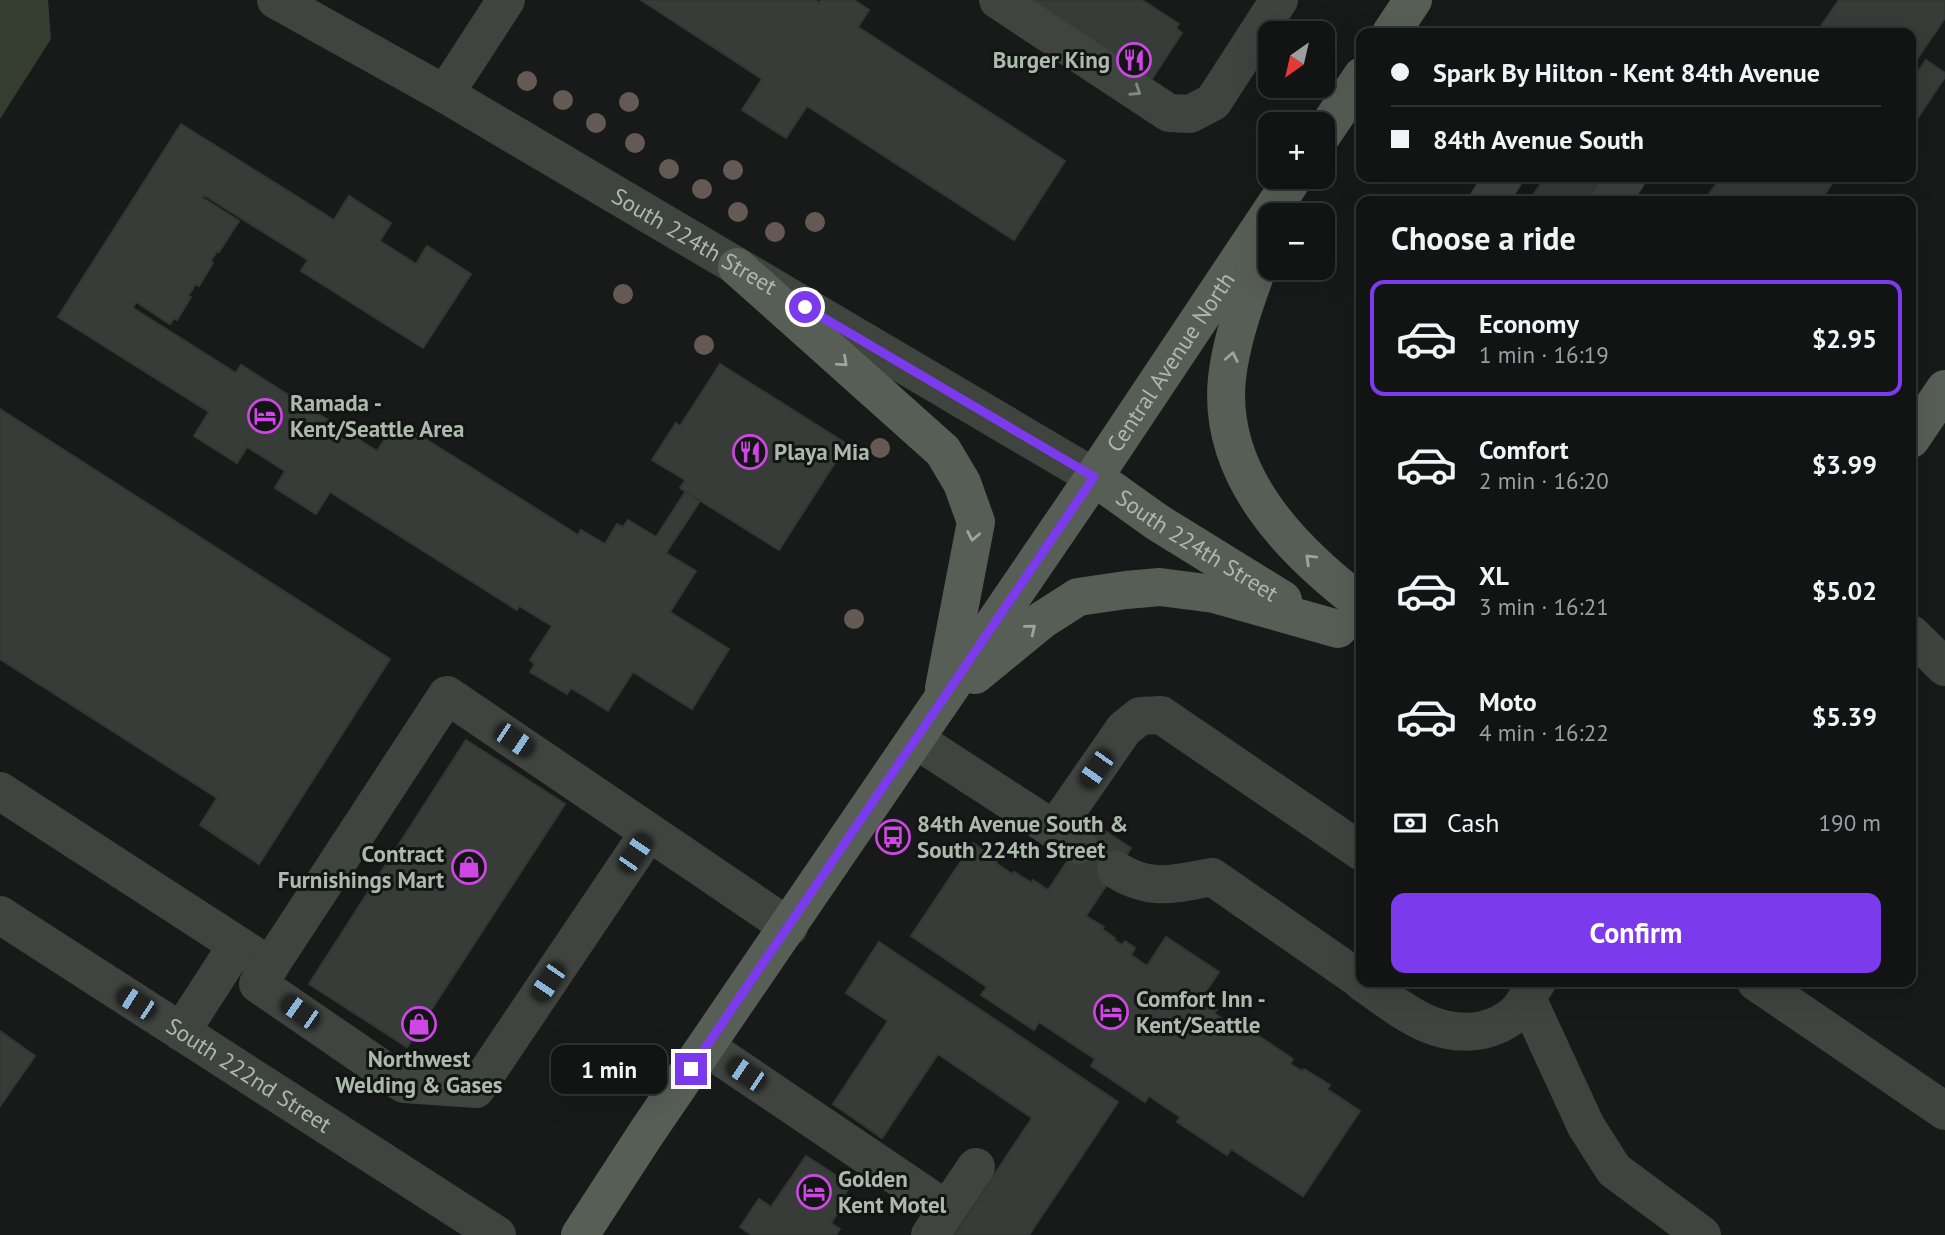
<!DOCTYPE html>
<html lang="en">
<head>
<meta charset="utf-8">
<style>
  body { margin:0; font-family:"PT Sans",sans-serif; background:#1f2121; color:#f1f3f6; height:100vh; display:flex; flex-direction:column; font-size:26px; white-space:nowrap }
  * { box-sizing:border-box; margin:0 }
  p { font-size:23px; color:#9c9ea0 }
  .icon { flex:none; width:38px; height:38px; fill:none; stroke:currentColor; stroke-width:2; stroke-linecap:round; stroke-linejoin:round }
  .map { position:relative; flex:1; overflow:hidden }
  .sheet { position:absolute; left:1356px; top:196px; width:560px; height:791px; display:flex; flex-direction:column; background:#121413; border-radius:14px; box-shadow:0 7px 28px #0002,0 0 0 2px #313333 }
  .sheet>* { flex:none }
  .guide { position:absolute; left:1356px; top:28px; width:560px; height:154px; border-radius:14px; box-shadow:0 7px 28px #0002,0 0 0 2px #313333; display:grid; align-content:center; height:154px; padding:0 35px; background:#121413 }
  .needle { width:46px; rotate:214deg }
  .buttons { position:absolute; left:1258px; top:21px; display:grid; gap:14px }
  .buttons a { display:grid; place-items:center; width:77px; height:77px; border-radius:14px; background:#121413; box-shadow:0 7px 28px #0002,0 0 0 2px #313333; font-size:35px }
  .end { position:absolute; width:32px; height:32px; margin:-16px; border:9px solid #7c3aed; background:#fff; box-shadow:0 0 0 4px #fff }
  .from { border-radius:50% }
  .bubble { position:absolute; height:49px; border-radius:14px; background:#121413; box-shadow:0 7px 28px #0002,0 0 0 2px #313333; font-size:23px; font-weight:700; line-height:49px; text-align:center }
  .car { position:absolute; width:21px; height:42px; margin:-21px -10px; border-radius:9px; box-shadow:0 0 5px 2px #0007; background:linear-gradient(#222 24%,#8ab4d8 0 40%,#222 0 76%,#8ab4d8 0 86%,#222 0) }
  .guide b { display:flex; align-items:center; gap:24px; height:66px; font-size:26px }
  .guide b+b { border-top:2px solid #313333 }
  .guide i { width:18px; height:18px; background:#f1f3f6 }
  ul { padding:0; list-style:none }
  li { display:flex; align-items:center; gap:21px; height:116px; margin:0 14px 10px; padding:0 21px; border:4px solid transparent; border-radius:14px }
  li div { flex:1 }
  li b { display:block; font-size:26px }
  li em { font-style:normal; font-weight:700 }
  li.current { border-color:#7c3aed }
  li>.icon { width:63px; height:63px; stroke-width:1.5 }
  h2 { padding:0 35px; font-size:32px; line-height:84px }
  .pay { display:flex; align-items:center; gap:18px; height:77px; padding:0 35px; font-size:26px }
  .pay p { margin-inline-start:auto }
  .button { display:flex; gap:14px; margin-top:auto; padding:14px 35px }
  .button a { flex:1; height:80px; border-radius:14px; background:#7c3aed; color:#fff; font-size:28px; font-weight:700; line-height:80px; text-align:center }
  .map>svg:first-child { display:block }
  .water { fill:#343d2f }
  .building { fill:#383c39; stroke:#333633; stroke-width:2 }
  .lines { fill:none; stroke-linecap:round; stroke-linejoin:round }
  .minor { stroke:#3f443f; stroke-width:38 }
  .major { stroke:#565e56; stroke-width:38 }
  .tree { fill:#645954 }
  .oneway { stroke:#818a80 }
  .oneway2 { stroke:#9ca79b }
  .route { stroke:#7c3aed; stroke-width:9 }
  .labels { text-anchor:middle; stroke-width:6; stroke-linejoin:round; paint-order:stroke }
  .poi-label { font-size:23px; font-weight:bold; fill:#adb9ac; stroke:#131514; text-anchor:start }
  .street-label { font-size:23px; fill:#adb9ac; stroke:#131514 }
</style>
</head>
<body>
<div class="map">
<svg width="1945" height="1235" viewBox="0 0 1945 1235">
  <rect width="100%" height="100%" fill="#181a19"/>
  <path class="water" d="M0,0h48l3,39 -51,80z"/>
  <g class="building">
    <path d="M641,0h174l4,3 2,-3h33l15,10 -11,17 207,134 -51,79 -207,-134 -21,32 -44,-28 20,-31z"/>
    <path d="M1026,0h116l37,24 -3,4 6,5 -36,55z"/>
    <path d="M1839,0h106v18l-34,50v-35h-95z"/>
    <path d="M1926,60l19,13v4l-28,42 -6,-4v-33z"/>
    <path d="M181,124l153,96 15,-24 42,27 -11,18 36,23 11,-18 44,28 -48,74 -122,-77 7,-11 -104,-65 -1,3 36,23 -20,31 -2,-1 -6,10 2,2 -14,23 -3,-2 -8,12 3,1 -14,23 -3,-2 -4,6 -34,-22 -3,6 103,65 5,-8 136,86 20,-30 181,114 3,-5 24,14 12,-20 6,3 5,-7 28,17 30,-46 14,10 -34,52 30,18 -26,41 59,37 -37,60 -59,-37 -25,39 -37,-23 -4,6 -37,-22 5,-8 -5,-4 22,-34 -33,-20 -2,4 -187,-118 -14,22 -41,-26 10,-17 -38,-24 -10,16 -43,-27 15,-24 -151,-95z"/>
    <path d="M1546,177h65l-17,24h-61l-3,-2z"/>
    <path d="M1721,177h116l-17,24h-116z"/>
    <path d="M720,364l127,80 -68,106 -99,-62 5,-8 -33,-20 24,-37 4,3z"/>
    <path d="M0,409l390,250 -131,205 -59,-39 17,-27 -217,-139z"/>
    <path d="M1362,413v15l-7,-5z"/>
    <path d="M466,740l99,64 -158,243 -98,-63z"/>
    <path d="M1093,823l38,25 -45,68 18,11 -2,2 13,9 -1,2 8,5 3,-4 10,7 -4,7 16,11 19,-29 53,35 -18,27 16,11 -3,3 19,13 3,-5 57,38 -3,5 12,7 2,-2 26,16 -3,4 33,22 -57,85 -72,-47 -4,6 -50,-33 3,-5 -31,-21 -4,6 -54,-36 4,-7 -56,-37 -5,8 -53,-35 6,-8 -76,-51 62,-93 25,16 -2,4 16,11 2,-2 18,11 1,-3 15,10z"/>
    <path d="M879,942l239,160 -89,133h-75l78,-117 -94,-64 -56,84 -49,-34 55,-83 -42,-28z"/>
    <path d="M0,1031l35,25 -35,50z"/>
    <path d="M806,1156l45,29 -12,18 1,1 -3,5 2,2 -8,12 9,6 -4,6h-84l-12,-8 19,-28 12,8z"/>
  </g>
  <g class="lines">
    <g class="minor">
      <path id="s1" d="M276,0l169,94 649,383"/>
      <path d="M998,0l171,113 21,1 23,-12 66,-102"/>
      <path d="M445,94l61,-94"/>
      <path d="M1488,201l16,-24"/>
      <path d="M1611,201l16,-24"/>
      <path d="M1911,634l34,33"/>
      <path d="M916,740l162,105"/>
      <path d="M0,791l270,175"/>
      <path d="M1054,830l70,-101 16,-13 21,-1 201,137"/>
      <path d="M649,832l-173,257 -72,-5 -146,-100 189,-289 342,232"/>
      <path d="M1116,870c35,22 58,14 96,7l150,104"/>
      <path id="s2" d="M0,915l497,320"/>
      <path d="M1362,982c38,26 72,58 121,48 12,-3 23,-8 33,-17 8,-8 14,-21 21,-31"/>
      <path d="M1756,982l189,129"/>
      <path d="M1527,998l59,128 28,44 88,65"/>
      <path d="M181,1032l56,-87"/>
      <path d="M706,1047l241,163"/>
      <path d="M930,1235l46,-68"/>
    </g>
    <g class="major">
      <path d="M1391,33l22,-33"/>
      <path d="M1323,134l39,-58"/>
      <path d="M1266,244c-15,44 -34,88 -39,134 -10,97 64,172 135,226"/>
      <path d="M737,267l206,184 19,32 14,39 -32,166"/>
      <path d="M1911,439l34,-50"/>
      <path id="s3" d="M1094,477l63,45 126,78"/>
      <path d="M975,675l67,-55 36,-23 48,-7 34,-3 54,7 124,35"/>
      <path id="s4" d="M580,1235l67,-103 447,-655 200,-300"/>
    </g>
  </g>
  <g class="tree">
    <circle cx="527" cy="81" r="10"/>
    <circle cx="563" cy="100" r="10"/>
    <circle cx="629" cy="102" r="10"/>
    <circle cx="596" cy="123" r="10"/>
    <circle cx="635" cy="143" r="10"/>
    <circle cx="669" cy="169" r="10"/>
    <circle cx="733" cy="170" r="10"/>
    <circle cx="702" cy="189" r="10"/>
    <circle cx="738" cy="212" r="10"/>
    <circle cx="815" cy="222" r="10"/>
    <circle cx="775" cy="232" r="10"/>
    <circle cx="623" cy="294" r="10"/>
    <circle cx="704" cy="345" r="10"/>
    <circle cx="880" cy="448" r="10"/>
    <circle cx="854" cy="619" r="10"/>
  </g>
  <defs><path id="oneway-chevron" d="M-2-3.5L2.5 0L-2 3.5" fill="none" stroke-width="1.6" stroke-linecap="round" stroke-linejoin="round" transform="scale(1.75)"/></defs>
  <use class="oneway" href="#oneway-chevron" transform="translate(1136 91) rotate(33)"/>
  <g class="oneway2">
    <use href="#oneway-chevron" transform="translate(1232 357) rotate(-79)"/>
    <use href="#oneway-chevron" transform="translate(843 362) rotate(42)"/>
    <use href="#oneway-chevron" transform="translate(973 536) rotate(101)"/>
    <use href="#oneway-chevron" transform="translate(1310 559) rotate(-136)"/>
    <use href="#oneway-chevron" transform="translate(1031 629) rotate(-39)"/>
  </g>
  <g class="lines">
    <path class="route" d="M691,1069l403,-592 -289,-170"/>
  </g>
  <defs>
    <g id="restaurant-ring" transform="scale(1.75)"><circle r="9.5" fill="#131514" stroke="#ce46e4" stroke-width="1.5"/><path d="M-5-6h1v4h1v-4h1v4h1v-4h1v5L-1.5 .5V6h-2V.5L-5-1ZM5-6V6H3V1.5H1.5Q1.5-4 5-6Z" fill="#ce46e4"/></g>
    <g id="hotel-ring" transform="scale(1.75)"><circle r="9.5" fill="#131514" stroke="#ce46e4" stroke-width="1.5"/><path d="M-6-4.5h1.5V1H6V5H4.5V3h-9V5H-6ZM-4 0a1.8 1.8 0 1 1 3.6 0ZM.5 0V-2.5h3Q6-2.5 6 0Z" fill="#ce46e4"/></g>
    <g id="bus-ring" transform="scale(1.75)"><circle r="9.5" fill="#131514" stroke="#ce46e4" stroke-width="1.5"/><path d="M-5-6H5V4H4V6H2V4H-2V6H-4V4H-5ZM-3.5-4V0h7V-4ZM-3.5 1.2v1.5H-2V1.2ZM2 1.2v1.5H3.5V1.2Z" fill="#ce46e4"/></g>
    <g id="shop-ring" transform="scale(1.75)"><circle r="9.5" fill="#131514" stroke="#ce46e4" stroke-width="1.5"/><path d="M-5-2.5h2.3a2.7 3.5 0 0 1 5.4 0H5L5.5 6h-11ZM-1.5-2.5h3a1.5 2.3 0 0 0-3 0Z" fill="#ce46e4"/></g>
  </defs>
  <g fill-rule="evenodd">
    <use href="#restaurant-ring" x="1134" y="60"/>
    <use href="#hotel-ring" x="265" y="416"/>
    <use href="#restaurant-ring" x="750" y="452"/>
    <use href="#bus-ring" x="893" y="837"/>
    <use href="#shop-ring" x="469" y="867"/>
    <use href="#hotel-ring" x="1111" y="1012"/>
    <use href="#shop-ring" x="419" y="1024"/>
    <use href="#hotel-ring" x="814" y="1192"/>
  </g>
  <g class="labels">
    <g class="poi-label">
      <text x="1110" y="68" text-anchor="end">Burger King</text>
      <text x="290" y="411">Ramada -<tspan x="290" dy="26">Kent/Seattle Area</tspan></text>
      <text x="774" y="460">Playa Mia</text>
      <text x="917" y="832">84th Avenue South &amp;<tspan x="917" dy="26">South 224th Street</tspan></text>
      <text x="444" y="862" text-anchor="end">Contract<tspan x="444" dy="26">Furnishings Mart</tspan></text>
      <text x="1136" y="1007">Comfort Inn -<tspan x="1136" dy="26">Kent/Seattle</tspan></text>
      <text x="419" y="1067" text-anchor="middle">Northwest<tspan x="419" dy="26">Welding &amp; Gases</tspan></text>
      <text x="838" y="1187">Golden<tspan x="838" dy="26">Kent Motel</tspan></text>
    </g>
    <g class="street-label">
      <text dy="8" stroke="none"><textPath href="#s1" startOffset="483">South 224th Street</textPath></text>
      <text dy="8" stroke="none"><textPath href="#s4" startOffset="1054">Central Avenue North</textPath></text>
      <text dy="8" stroke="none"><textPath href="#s3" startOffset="124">South 224th Street</textPath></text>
      <text dy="8" stroke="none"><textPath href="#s2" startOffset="296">South 222nd Street</textPath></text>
    </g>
  </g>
</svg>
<div class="buttons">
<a><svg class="needle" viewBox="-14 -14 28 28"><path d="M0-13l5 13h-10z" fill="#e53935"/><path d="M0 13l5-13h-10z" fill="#9c9ea0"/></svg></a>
<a>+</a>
<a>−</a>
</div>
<i class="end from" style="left:805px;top:307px"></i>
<i class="end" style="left:691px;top:1069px"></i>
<div class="bubble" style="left:551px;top:1045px;width:116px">1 min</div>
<i class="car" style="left:514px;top:740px;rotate:124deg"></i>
<i class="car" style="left:1096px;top:769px;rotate:215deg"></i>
<i class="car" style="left:635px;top:853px;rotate:34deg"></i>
<i class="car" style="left:548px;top:982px;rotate:214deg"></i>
<i class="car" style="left:136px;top:1003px;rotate:303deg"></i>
<i class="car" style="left:300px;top:1012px;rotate:305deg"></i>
<i class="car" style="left:746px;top:1074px;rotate:304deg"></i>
<div class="guide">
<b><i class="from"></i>Spark By Hilton - Kent 84th Avenue</b>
<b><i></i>84th Avenue South</b>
</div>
<section class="sheet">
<h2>Choose a ride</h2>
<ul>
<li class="current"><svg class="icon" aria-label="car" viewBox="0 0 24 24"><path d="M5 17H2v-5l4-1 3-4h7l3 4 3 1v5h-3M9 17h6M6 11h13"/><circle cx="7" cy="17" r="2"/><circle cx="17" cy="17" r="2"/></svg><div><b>Economy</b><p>1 min · 16:19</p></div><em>$2.95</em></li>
<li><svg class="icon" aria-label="car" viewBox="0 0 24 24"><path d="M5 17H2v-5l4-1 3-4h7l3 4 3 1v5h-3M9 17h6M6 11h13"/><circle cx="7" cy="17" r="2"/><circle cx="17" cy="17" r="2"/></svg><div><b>Comfort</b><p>2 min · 16:20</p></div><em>$3.99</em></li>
<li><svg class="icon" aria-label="car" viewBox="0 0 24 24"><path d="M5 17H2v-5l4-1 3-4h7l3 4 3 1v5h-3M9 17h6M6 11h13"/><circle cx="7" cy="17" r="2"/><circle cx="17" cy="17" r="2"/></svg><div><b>XL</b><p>3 min · 16:21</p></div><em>$5.02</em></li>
<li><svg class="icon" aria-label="car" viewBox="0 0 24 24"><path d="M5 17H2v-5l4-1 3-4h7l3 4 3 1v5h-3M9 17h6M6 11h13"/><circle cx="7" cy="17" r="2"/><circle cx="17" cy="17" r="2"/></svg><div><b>Moto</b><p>4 min · 16:22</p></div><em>$5.39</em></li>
</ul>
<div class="pay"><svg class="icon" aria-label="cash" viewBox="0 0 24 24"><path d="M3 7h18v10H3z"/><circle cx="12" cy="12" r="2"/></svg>Cash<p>190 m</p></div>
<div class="button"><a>Confirm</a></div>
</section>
</div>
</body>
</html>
